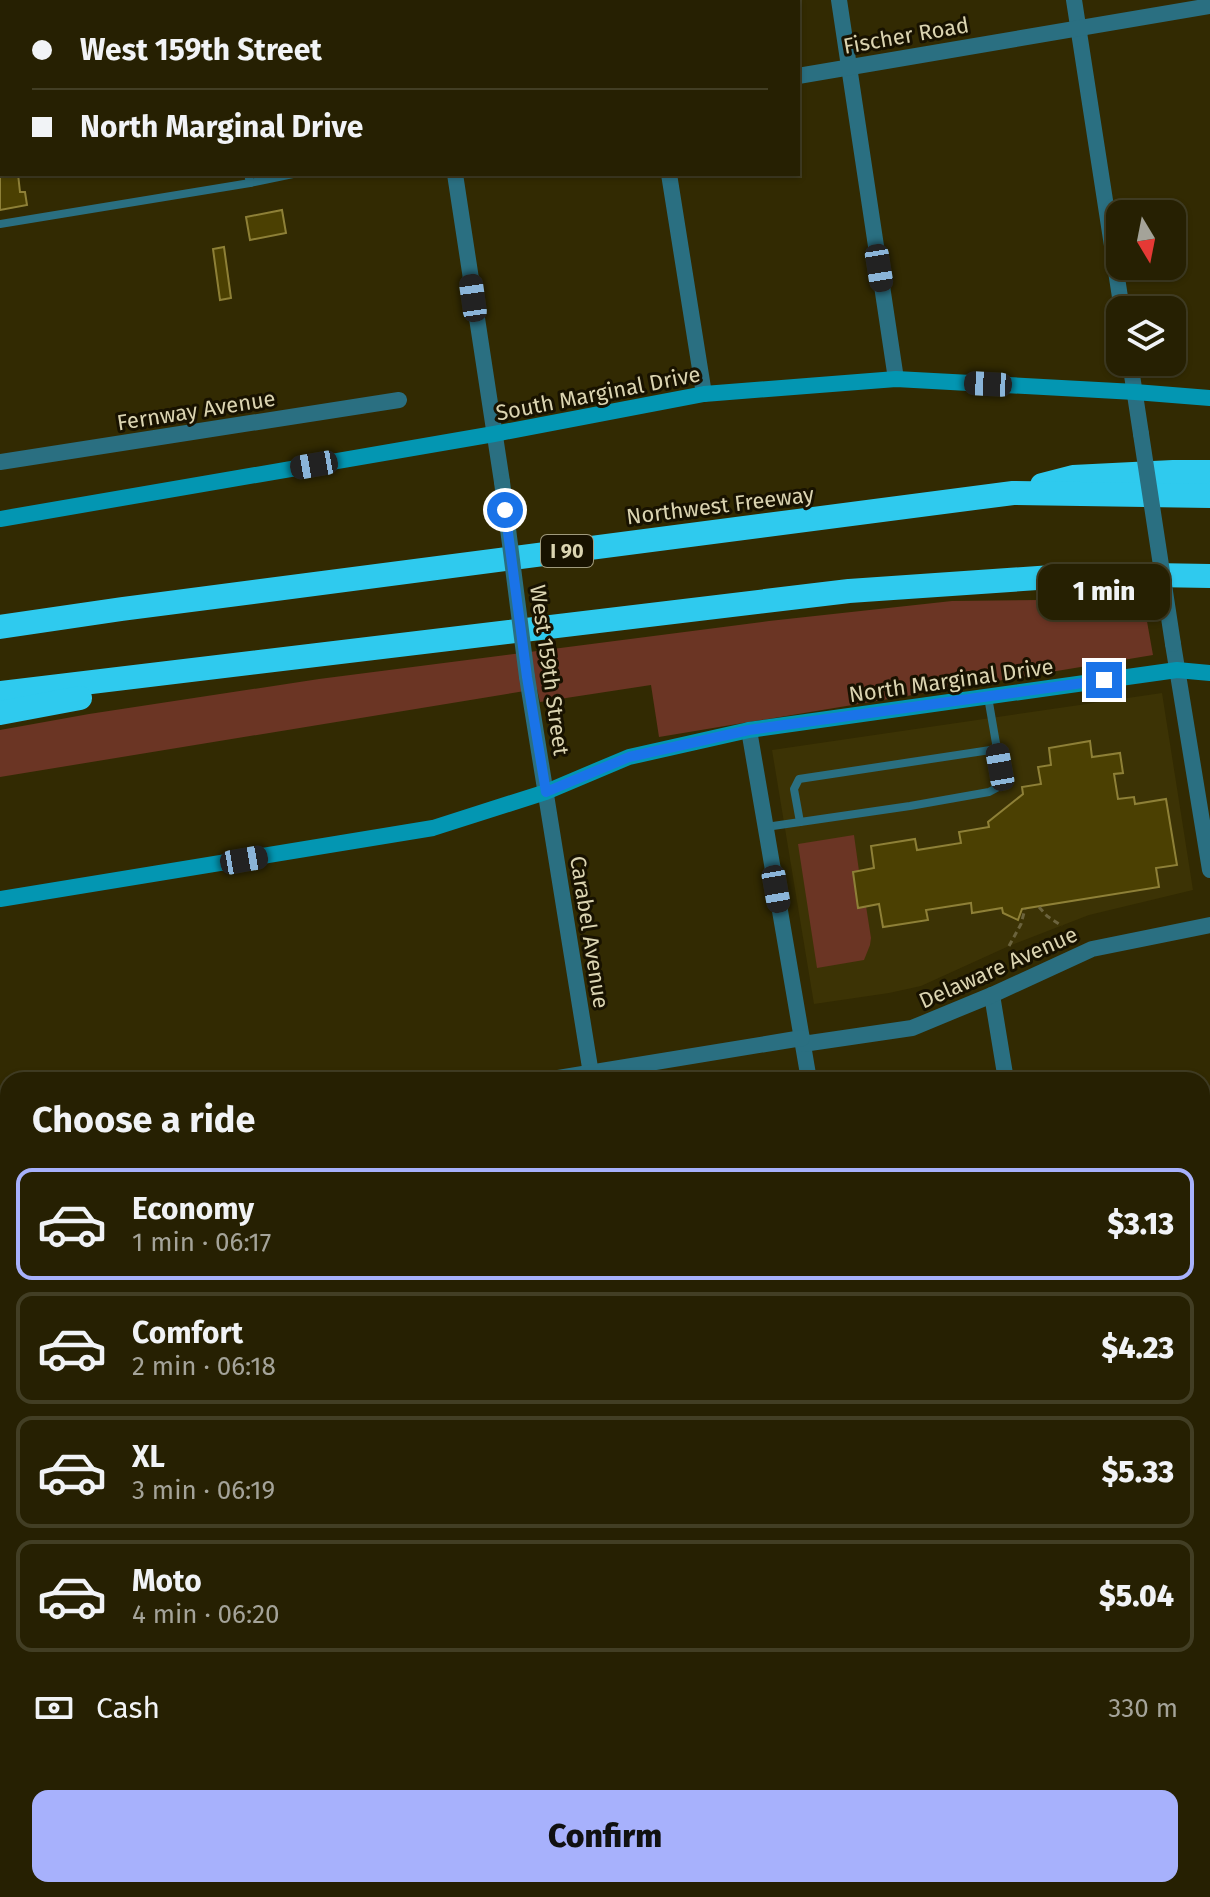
<!DOCTYPE html>
<html lang="en">
<head>
<meta charset="utf-8">
<style>
  body { margin:0; font-family:"Fira Sans",sans-serif; background:#2e280c; color:#f1f3f6; height:100vh; display:flex; flex-direction:column; font-size:30px; white-space:nowrap }
  * { box-sizing:border-box; margin:0 }
  p { font-size:26px; color:#a4a399 }
  .icon { flex:none; width:44px; height:44px; fill:none; stroke:currentColor; stroke-width:2; stroke-linecap:round; stroke-linejoin:round }
  .map { position:relative; flex:1; overflow:hidden }
  .details { position:absolute; left:0px; top:1072px; width:1210px; height:826px; display:flex; flex-direction:column; background:#262002; border-radius:24px 24px 0 0; box-shadow:0 2px 6px #0004,0 0 0 2px #423e24 }
  .details>* { flex:none }
  .hud { position:absolute; left:0px; top:0px; width:800px; height:176px; box-shadow:0 2px 6px #0004,0 0 0 2px #423e24; display:grid; align-content:center; height:176px; padding:0 32px; background:#262002 }
  .needle { width:52px; rotate:170deg }
  .tools { position:absolute; left:1106px; top:200px; display:grid; gap:16px }
  .tools a { display:grid; place-items:center; width:80px; height:80px; border-radius:16px; background:#262002; box-shadow:0 2px 6px #0004,0 0 0 2px #423e24; font-size:40px }
  .end { position:absolute; width:36px; height:36px; margin:-18px; border:10px solid #1a73e8; background:#fff; box-shadow:0 0 0 4px #fff }
  .from { border-radius:50% }
  .bubble { position:absolute; height:56px; border-radius:16px; background:#262002; box-shadow:0 2px 6px #0004,0 0 0 2px #423e24; font-size:26px; font-weight:800; line-height:56px; text-align:center }
  .car { position:absolute; width:24px; height:48px; margin:-24px -12px; border-radius:10px; box-shadow:0 0 6px 2px #0007; background:linear-gradient(#222 24%,#8ab4d8 0 40%,#222 0 76%,#8ab4d8 0 86%,#222 0) }
  .hud b { display:flex; align-items:center; gap:28px; height:76px; font-size:30px }
  .hud b+b { border-top:2px solid #423e24 }
  .hud i { width:20px; height:20px; background:#f1f3f6 }
  ul { padding:0; list-style:none }
  li { display:flex; align-items:center; gap:24px; height:112px; margin:0 16px 12px; padding:0 16px; border:4px solid #423e24; border-radius:16px }
  li div { flex:1 }
  li b { display:block; font-size:30px }
  li em { font-style:normal; font-weight:800 }
  li.current { border-color:#a7b1fc }
  li>.icon { width:72px; height:72px; stroke-width:1.5 }
  h2 { padding:0 32px; font-size:36px; line-height:96px }
  .pay { display:flex; align-items:center; gap:20px; height:88px; padding:0 32px; font-size:30px }
  .pay p { margin-inline-start:auto }
  .button { display:flex; gap:16px; margin-top:auto; padding:16px 32px }
  .button a { flex:1; height:92px; border-radius:16px; background:#a7b1fc; color:#111; font-size:32px; font-weight:800; line-height:92px; text-align:center }
  .map>svg:first-child { display:block }
  .built { fill:#3c3305 }
  .green { fill:#6b3524 }
  .building { fill:#4b4002; stroke:#8e8037; stroke-width:2 }
  .lines { fill:none; stroke-linecap:round; stroke-linejoin:round }
  .path { stroke:#6b633d; stroke-width:3; stroke-dasharray:6 4; stroke-linecap:butt }
  .lane { stroke:#2a6f81; stroke-width:8 }
  .street { stroke:#2a6f81; stroke-width:16 }
  .secondary { stroke:#0396b2; stroke-width:16 }
  .highway { stroke:#2fcaee; stroke-width:24 }
  .street-bridge { stroke:#2a6f81; stroke-width:16 }
  .route { stroke:#1a73e8; stroke-width:10 }
  .labels { text-anchor:middle; stroke-width:6; stroke-linejoin:round; paint-order:stroke }
  .shield { fill:#181200; stroke:#a09a7c; stroke-width:2 }
  .shield-label { font-size:20px; font-weight:bold; fill:#dbd4b1 }
  .street-label { font-size:22px; fill:#dbd4b1; stroke:#181200 }
</style>
</head>
<body>
<div class="map">
<svg width="1210" height="1897" viewBox="0 0 1210 1897">
  <rect width="100%" height="100%" fill="#322a02"/>
  <path class="built" d="M1162,693l31,197 -104,25 -80,31 -88,40 -32,7 -75,11 -42,-254z"/>
  <g class="green">
    <path d="M1143,599l10,56 -494,82 -8,-52 -111,17 -3,-13 -537,88v-47l89,-16 230,-35 450,-58 183,-20z"/>
    <path d="M854,835l5,36 -6,1 5,35 8,-1 5,32 -1,7 -6,15 -47,8 -19,-124z"/>
  </g>
  <g class="building">
    <path d="M0,169h2v5h16l2,18h5l2,13 -27,5z"/>
    <path d="M282,210l4,23 -36,7 -4,-23z"/>
    <path d="M224,247l7,51 -11,2 -7,-51z"/>
    <path d="M1090,741l2,16 28,-4 3,20 -9,1 4,25 16,-2 1,7 31,-5 11,66 -21,3 3,19 -137,22 -4,11 -15,-7 -1,-5 -30,5 -1,-10 -45,7 2,10 -45,7 -4,-23 -21,4 -5,-36 21,-4 -3,-22 44,-7 2,11 44,-7 -2,-11 30,-5 -1,-5 35,-28 -1,-7 19,-3 -3,-17 13,-2 -2,-17z"/>
  </g>
  <g class="lines">
    <g class="path">
      <path d="M1039,907l8,9 15,10"/>
      <path d="M1009,946l12,-22 4,-15"/>
    </g>
    <g class="lane">
      <path d="M224,2v-2"/>
      <path d="M250,183l43,-9"/>
      <path d="M0,224l250,-41 -2,-9"/>
      <path d="M800,822l-6,-33 5,-10 198,-30"/>
      <path d="M766,827l144,-21 79,-14 13,-7v-7l-14,-81"/>
    </g>
    <g class="street">
      <path d="M428,0v2"/>
      <path d="M642,0l1,2"/>
      <path d="M839,0l57,379"/>
      <path d="M1074,0l48,310"/>
      <path d="M798,76l412,-70"/>
      <path d="M455,174l47,308"/>
      <path d="M669,174l35,220"/>
      <path d="M1130,362l11,72"/>
      <path d="M0,462l399,-62"/>
      <path d="M1173,644l37,226"/>
      <path d="M527,677l65,403"/>
      <path d="M749,730l60,350"/>
      <path d="M992,995l14,85"/>
      <path d="M803,1044l109,-16 80,-33 100,-46 118,-24"/>
      <path d="M546,1080l256,-42"/>
      <path d="M0,1168l8,-1"/>
      <path d="M1202,1540l8,-1"/>
      <path d="M172,1890l1,7"/>
      <path d="M463,1890l1,7"/>
      <path d="M719,1890l1,7"/>
      <path d="M937,1890l1,7"/>
      <path d="M1137,1890l1,7"/>
    </g>
    <g class="secondary">
      <path d="M0,519l494,-85 210,-40 192,-15 239,13 75,6"/>
      <path d="M0,899l433,-71 113,-36 83,-35 120,-27 428,-60 33,3"/>
    </g>
    <g class="highway">
      <path d="M1042,485l31,-8 100,-5h37"/>
      <path d="M0,627l122,-18 891,-116 197,3"/>
      <path d="M0,693l849,-102 247,-17 114,2"/>
      <path d="M0,713l80,-15"/>
    </g>
    <g class="street-bridge">
      <path d="M1141,434l32,210"/>
      <path d="M502,482l25,195"/>
    </g>
  </g>
  <g class="lines">
    <path class="route" d="M505,510l22,167 19,115 83,-35 120,-27 355,-50"/>
  </g>
  <g class="labels">
    <rect class="shield" x="541" y="535" width="52" height="32" rx="6"/>
    <g class="shield-label">
      <text x="567" y="558">I 90</text>
    </g>
    <g class="street-label">
      <text transform="translate(906 35) rotate(-10)" y="8">Fischer Road</text>
      <text transform="translate(598 393) rotate(-11)" y="8">South Marginal Drive</text>
      <text transform="translate(196 410) rotate(-9)" y="8">Fernway Avenue</text>
      <text transform="translate(720 505) rotate(-7)" y="8">Northwest Freeway</text>
      <text transform="translate(550 670) rotate(82)" y="8">West 159th Street</text>
      <text transform="translate(951 680) rotate(-8)" y="8">North Marginal Drive</text>
      <text transform="translate(590 932) rotate(81)" y="8">Carabel Avenue</text>
      <text transform="translate(998 967) rotate(-24)" y="8">Delaware Avenue</text>
    </g>
  </g>
</svg>
<div class="tools">
<a><svg class="needle" viewBox="-14 -14 28 28"><path d="M0-13l5 13h-10z" fill="#e53935"/><path d="M0 13l5-13h-10z" fill="#a4a399"/></svg></a>
<a><svg class="icon" aria-label="layers" viewBox="0 0 24 24"><path d="M12 4l9 5-9 5-9-5zM3 14l9 5 9-5"/></svg></a>
</div>
<i class="end from" style="left:505px;top:510px"></i>
<i class="end" style="left:1104px;top:680px"></i>
<div class="bubble" style="left:1038px;top:564px;width:132px">1 min</div>
<i class="car" style="left:879px;top:268px;rotate:171deg"></i>
<i class="car" style="left:473px;top:298px;rotate:352deg"></i>
<i class="car" style="left:988px;top:384px;rotate:273deg"></i>
<i class="car" style="left:314px;top:465px;rotate:260deg"></i>
<i class="car" style="left:1000px;top:767px;rotate:350deg"></i>
<i class="car" style="left:244px;top:860px;rotate:80deg"></i>
<i class="car" style="left:776px;top:889px;rotate:170deg"></i>
<div class="hud">
<b><i class="from"></i>West 159th Street</b>
<b><i></i>North Marginal Drive</b>
</div>
<section class="details">
<h2>Choose a ride</h2>
<ul>
<li class="current"><svg class="icon" aria-label="car" viewBox="0 0 24 24"><path d="M5 17H2v-5l4-1 3-4h7l3 4 3 1v5h-3M9 17h6M6 11h13"/><circle cx="7" cy="17" r="2"/><circle cx="17" cy="17" r="2"/></svg><div><b>Economy</b><p>1 min · 06:17</p></div><em>$3.13</em></li>
<li><svg class="icon" aria-label="car" viewBox="0 0 24 24"><path d="M5 17H2v-5l4-1 3-4h7l3 4 3 1v5h-3M9 17h6M6 11h13"/><circle cx="7" cy="17" r="2"/><circle cx="17" cy="17" r="2"/></svg><div><b>Comfort</b><p>2 min · 06:18</p></div><em>$4.23</em></li>
<li><svg class="icon" aria-label="car" viewBox="0 0 24 24"><path d="M5 17H2v-5l4-1 3-4h7l3 4 3 1v5h-3M9 17h6M6 11h13"/><circle cx="7" cy="17" r="2"/><circle cx="17" cy="17" r="2"/></svg><div><b>XL</b><p>3 min · 06:19</p></div><em>$5.33</em></li>
<li><svg class="icon" aria-label="car" viewBox="0 0 24 24"><path d="M5 17H2v-5l4-1 3-4h7l3 4 3 1v5h-3M9 17h6M6 11h13"/><circle cx="7" cy="17" r="2"/><circle cx="17" cy="17" r="2"/></svg><div><b>Moto</b><p>4 min · 06:20</p></div><em>$5.04</em></li>
</ul>
<div class="pay"><svg class="icon" aria-label="cash" viewBox="0 0 24 24"><path d="M3 7h18v10H3z"/><circle cx="12" cy="12" r="2"/></svg>Cash<p>330 m</p></div>
<div class="button"><a>Confirm</a></div>
</section>
</div>
</body>
</html>
